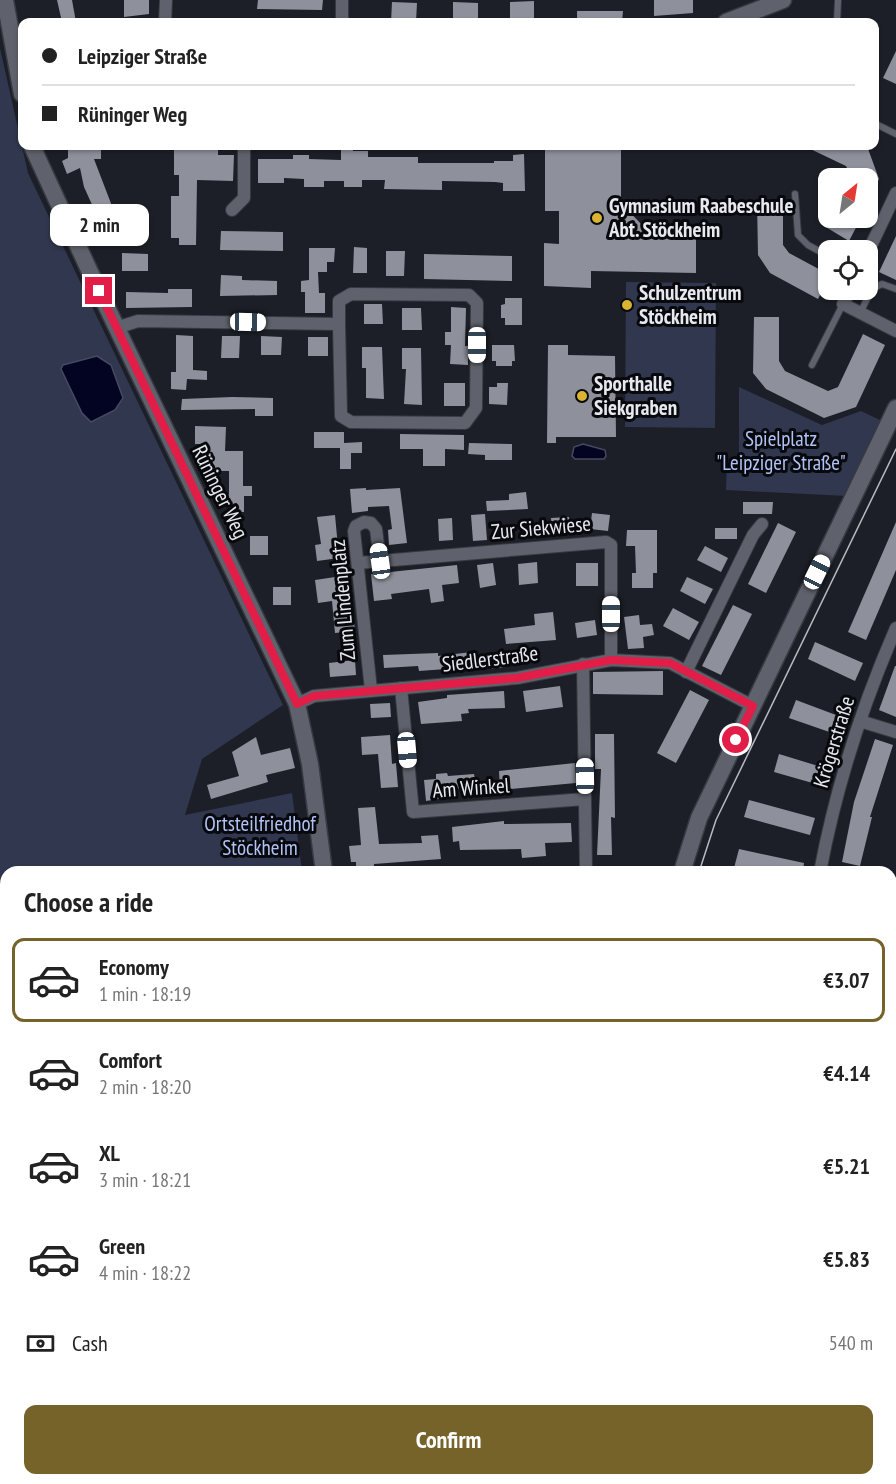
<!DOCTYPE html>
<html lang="en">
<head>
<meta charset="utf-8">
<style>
  body { margin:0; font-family:"PT Sans Narrow",sans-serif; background:#f2f2f2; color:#222; height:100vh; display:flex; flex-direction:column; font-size:22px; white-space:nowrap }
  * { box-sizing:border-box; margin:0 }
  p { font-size:20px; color:#767676 }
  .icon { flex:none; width:33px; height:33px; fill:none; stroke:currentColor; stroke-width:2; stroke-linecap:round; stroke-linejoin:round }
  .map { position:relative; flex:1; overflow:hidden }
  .sheet { position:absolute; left:0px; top:866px; width:897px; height:620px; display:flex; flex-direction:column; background:#fff; border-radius:18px 18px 0 0; box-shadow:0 2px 4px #0004 }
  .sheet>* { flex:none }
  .guide { position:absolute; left:18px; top:18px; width:861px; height:132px; border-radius:12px; box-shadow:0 2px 4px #0004; display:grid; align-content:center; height:132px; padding:0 24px; background:#fff }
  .needle { width:39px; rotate:30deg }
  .controls { position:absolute; left:818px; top:168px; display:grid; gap:12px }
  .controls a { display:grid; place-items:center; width:60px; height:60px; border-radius:12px; background:#fff; box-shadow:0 2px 4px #0004; font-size:30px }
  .end { position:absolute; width:27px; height:27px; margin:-14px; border:8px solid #e11d48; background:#fff; box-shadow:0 0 0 3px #fff }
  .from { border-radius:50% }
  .bubble { position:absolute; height:42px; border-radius:12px; background:#fff; box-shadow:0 2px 4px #0004; font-size:20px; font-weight:700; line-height:42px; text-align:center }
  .car { position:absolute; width:18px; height:36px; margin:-18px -9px; border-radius:8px; box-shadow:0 0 4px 2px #0007; background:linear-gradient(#fff 24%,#345 0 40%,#fff 0 76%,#345 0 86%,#fff 0) }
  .guide b { display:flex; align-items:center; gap:21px; height:57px; font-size:22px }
  .guide b+b { border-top:2px solid #e0e0e0 }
  .guide i { width:15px; height:15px; background:#222 }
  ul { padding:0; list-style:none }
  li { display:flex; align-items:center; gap:18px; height:84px; margin:0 12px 9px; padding:0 12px; border:3px solid transparent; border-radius:12px }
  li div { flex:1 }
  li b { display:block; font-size:22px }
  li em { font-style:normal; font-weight:700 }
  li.on { border-color:#75632a }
  li>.icon { width:54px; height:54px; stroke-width:1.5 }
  h2 { padding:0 24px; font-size:27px; line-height:72px }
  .pay { display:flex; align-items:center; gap:15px; height:66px; padding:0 24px; font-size:22px }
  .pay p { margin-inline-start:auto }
  .primary-button { display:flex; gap:12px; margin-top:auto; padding:12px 24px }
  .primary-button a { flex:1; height:69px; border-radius:12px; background:#75632a; color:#fff; font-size:24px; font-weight:700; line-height:69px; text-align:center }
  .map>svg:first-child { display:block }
  .green { fill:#30374e }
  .water { fill:#030422; stroke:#474960; stroke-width:1.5 }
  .building { fill:#8e919b }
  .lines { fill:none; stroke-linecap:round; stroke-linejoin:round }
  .lane-casing { stroke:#383a41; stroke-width:8 }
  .street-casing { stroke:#383a41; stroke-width:14 }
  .secondary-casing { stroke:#383a41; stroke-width:19 }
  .lane { stroke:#5f626c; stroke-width:6 }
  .street { stroke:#5f626c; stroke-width:12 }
  .secondary { stroke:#5f626c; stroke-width:16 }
  .tram { stroke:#b8bac1; stroke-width:1.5 }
  .route { stroke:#e11d48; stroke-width:8 }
  .poi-dot { fill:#dab333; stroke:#08090c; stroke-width:2 }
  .labels { text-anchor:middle; stroke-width:6; stroke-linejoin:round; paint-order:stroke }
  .poi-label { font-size:21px; font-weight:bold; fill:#e7e9ef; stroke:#08090c; text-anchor:start }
  .park-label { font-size:21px; fill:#b0c2f6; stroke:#08090c }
  .street-label { font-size:21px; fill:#e7e9ef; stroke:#08090c }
</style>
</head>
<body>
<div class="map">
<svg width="896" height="1484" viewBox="0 0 896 1484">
  <rect width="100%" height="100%" fill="#1c1f27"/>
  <g class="green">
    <path d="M0,48l28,125 255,532 -81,54 -17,56 107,-22 10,78 -296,1v246l-6,9z"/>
    <path d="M626,282l90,1 -1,145 -90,-1z"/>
    <path d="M739,387l83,38 39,-14 23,11 -37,74 -121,-6 1,-29h12z"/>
    <path d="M0,1340l6,11v128h49l1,5h-56z"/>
  </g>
  <g class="water">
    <path d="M97,356l14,9 12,33 -8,12 -24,12 -9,-9 -21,-44 2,-4z"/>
    <path d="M583,444l22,6 1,6 -2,3h-29l-3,-3 2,-9z"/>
    <path d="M0,1263l6,8v80l-6,-11z"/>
  </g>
  <g class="building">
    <path d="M57,0h15l4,22h-14z"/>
    <path d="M124,0h25v14l-25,3z"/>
    <path d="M258,0h65l-1,10 -65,-1z"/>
    <path d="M654,0h39v13l-39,3z"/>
    <path d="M534,1v21h-24v-20z"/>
    <path d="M392,2l25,1 -1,19h-25z"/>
    <path d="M453,2l25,1v19h-25z"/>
    <path d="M577,11h46l-1,11h-45z"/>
    <path d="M896,51v33l-13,-6z"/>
    <path d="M68,146h33v13h-7l26,68h10v15h-17v-28l-14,6 -15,-33 -4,-19 -13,6 -5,-13 6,-3z"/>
    <path d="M174,146h16v3h28v6h16l-1,26 -36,-1 -1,65h-17v-7h-8v-42h8v-21h-5z"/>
    <path d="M341,146h12v5h15v6h50v6h76v-2h19v-6l11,-1 1,37h-22v-8l-8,-1 -53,-1v9l-58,-1 1,-9h-23v7h-18v-6h-20v6h-20v-8l-20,-1v5h-26v-24h35v-4h16v4l32,1z"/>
    <path d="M804,146h63l12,33 -12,25v-26h-15l-6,-12z"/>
    <path d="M545,150h76v53l21,22 54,1v47l-105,-2v17l-47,-2v-43l15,1v-33h-14z"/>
    <path d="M757,201h26v44l6,8 39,21v6l-10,19 -48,-26 -12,-18z"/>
    <path d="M828,218h33l-12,23 -25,-15z"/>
    <path d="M221,231l62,1v19l-63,-1z"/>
    <path d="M896,236v44l-17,-8z"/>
    <path d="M354,247l13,1v25h-14z"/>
    <path d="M309,248h26l-1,14h-7v10h-9l1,21h6v20h-20v-21h-4v-11l8,-1z"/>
    <path d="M386,251h19l-1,25h-18z"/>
    <path d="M122,253l26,1v17h-26z"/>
    <path d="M424,254l88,2v25l-88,-2z"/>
    <path d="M221,275l21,1v4l35,1v14l-57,1z"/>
    <path d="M168,289h24v18l-66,1v-16l42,1z"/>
    <path d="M505,298h17v27h-17v-7h-4v-13l4,-1z"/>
    <path d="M364,304h18l1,20h-19z"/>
    <path d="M451,307l15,1 -1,38h3v19l-18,-1 1,-19h-6v-13h6z"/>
    <path d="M402,308h19l1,22h-20z"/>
    <path d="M754,317h25v44l6,10 43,20 10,-4 25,-53 22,11 -29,62 -32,11 -58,-29 -13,-16z"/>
    <path d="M176,335l17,1v34l14,1v9l-20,-1 -1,11 -15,-1v-17h5z"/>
    <path d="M222,336h18l-1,22h-18z"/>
    <path d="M261,336l21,1 -1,18h-20z"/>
    <rect x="308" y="337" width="20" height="19"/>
    <path d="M492,345h22l1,16h-3v5h-16v-5h-4z"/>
    <path d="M548,345h20v10l47,1 1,81h-60v6h-9z"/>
    <path d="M362,347h20l2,52 -18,-1v-30h-4z"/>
    <path d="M402,348h19l1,57 -18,-1 2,-35h-4z"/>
    <rect x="444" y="383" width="21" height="23"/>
    <path d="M497,383h11l-1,22 -18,-1v-17h8z"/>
    <path d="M232,397l41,1v18h-18v-7l-74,1 1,-11z"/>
    <path d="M195,426l31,1 -1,24h18v35h9v10h-8v16h-15v-8h-4v-10h4v-23h-21v-27h-13z"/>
    <path d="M314,432h30v11l18,-1v11h-11v16h-11v-21h-26z"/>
    <path d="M400,434l64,1v15l-19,-1v17h-22v-17h-23z"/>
    <path d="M469,443l43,1v16h-27v-5l-17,-1z"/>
    <path d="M366,488v2l34,-2 7,55 -18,2 -1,-15 4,-1 -3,-23 -21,1v4l-16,2 -2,-24z"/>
    <path d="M526,492l2,17 -41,2 -1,-10 23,-1v-6z"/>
    <path d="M743,502h30l-1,12h-29z"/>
    <path d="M592,513l18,2 -2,16 -18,-2z"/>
    <path d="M485,514l2,26 -14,1 -2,-26z"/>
    <path d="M335,515l4,43 -22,3 -2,-16 6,-1 -4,-27z"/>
    <path d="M569,517l1,14 -18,2 -1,-15z"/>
    <path d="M452,518l1,22 -14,1 -1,-22z"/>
    <path d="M896,522v48l-30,70 -18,-8z"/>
    <path d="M778,523l18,9 -30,61 -18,-9z"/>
    <rect x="715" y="528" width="22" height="11"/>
    <path d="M627,530h30v43h-4v15h-21v-15h4l-1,-27h-9z"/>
    <rect x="250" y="536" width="18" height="19"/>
    <path d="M705,546l23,12 -7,14 -24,-12z"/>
    <path d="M537,562l1,21 -19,2 -1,-21z"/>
    <path d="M493,563l3,22 -16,3 -3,-23z"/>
    <rect x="576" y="563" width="22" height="23"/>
    <path d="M457,565l2,18 -17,2 2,16 -13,2 -2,-14 -38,5 1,5 -18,2 -3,-27z"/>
    <path d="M342,576l5,38 6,-1 2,18 -20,2 -3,-32 -14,2 -3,-23z"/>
    <path d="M687,577l26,12 -8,15 -25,-13z"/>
    <rect x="273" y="587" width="18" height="18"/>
    <path d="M733,605l19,9 -31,61 -19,-9z"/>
    <path d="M673,608l26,14 -10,18 -26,-14z"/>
    <path d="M553,612l3,28 -50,4 -2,-15 31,-4 -1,-11z"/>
    <path d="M639,615l1,10 12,-1 2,11 -11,2 1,11 -16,1 -4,-32z"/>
    <path d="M595,620l2,15 -20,3 -2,-15z"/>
    <path d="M815,642l48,21 -8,18 -47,-22z"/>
    <path d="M472,652l1,5 31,-4 2,14 -19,2v-3l-68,5 -1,-5 -34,2 -1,-13 55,-2v3z"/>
    <path d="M355,660l1,15 -26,2 -1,-14z"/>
    <path d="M895,666h1v51l-17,-7z"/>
    <path d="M663,671v24l-70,-1v-22z"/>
    <path d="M560,686l3,21 -37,5 -3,-21z"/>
    <path d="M690,690l19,10 -33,63 -19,-10z"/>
    <path d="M504,691l1,17 -37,1 1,4 -8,1 1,7 -41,3 -3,-22 29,-4v-3z"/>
    <path d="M796,700l48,18 -6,17 -49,-17z"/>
    <path d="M390,703l1,14 -20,1 -1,-14z"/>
    <path d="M595,734h19l1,84 -4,-1 1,38h-15l4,-86h-6z"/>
    <path d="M390,735l2,29 4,-1 2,24 -17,1 -3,-34 -16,1 -1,-18z"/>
    <path d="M256,737l5,18 29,-7 5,20 -29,7 2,7 -57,17 -4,-14 32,-9 -7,-24z"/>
    <path d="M875,739l18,6 -23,72h2l-12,49 -18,-4 12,-60z"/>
    <path d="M779,754l49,15 -5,17 -49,-14z"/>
    <path d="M575,763l1,20 -76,7 -1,-19z"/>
    <path d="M447,773l1,3 26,-2 1,6h5l1,14h-13l-1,-6 -18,1 1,8 -24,4 -2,-21 12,-1v-5z"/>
    <path d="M749,800l66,18 -5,17 -66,-18z"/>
    <path d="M375,807l4,37 43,-1 -1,-7 17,-1 3,24 -67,5v8h-18v-10h-5l-2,-16 12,-1 -3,-37z"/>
    <path d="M504,821v3l67,-1 1,19 -27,1 1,13 -24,2 -1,-9 -61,1 -1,-9 -6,1 -1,-15z"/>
    <path d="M739,849l65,14 -1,9h-53l-16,-4z"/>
  </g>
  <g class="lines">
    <g class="lane-casing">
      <g id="lane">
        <path d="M837,22l1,-22"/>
        <path d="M874,123l22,11"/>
        <path d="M795,194l3,41 10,10 20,11"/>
        <path d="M860,313l12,-24 10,-5 14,5"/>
        <path d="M812,365l31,-61"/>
        <path d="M891,1235v20"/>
        <path d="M891,1359l5,1"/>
        <path d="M891,1466l5,1"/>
        <path d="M765,1484l2,-5"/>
      </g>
    </g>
    <g class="street-casing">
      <g id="street">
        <path d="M342,0v22"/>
        <path d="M165,22l1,-22"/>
        <path d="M232,210l12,-12v-52"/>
        <path d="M867,254l29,-61"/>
        <path d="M850,290l-7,14 53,27"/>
        <path d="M116,328l22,-7 201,3v-23l12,-7 118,1 8,8 -1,105 -11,15 -114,-1 -10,-6 -2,-92"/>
        <path d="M358,563l248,-21 5,3v115"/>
        <path d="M583,664l3,208"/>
        <path d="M686,672l67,-137 9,-11"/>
        <path d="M401,688l12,124 172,-13"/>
        <path d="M371,690l-17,-159 2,-5 8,-4 7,1 5,6 4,32"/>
        <path d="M297,704l17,-8 203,-18 94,-18 59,3 83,43"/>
        <path d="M860,721l36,11"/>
        <path d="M820,872c16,-85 42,-166 76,-244"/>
        <path d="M891,1015l5,-1"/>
        <path d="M210,1484l3,-5"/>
        <path d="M396,1484v-5"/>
        <path d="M827,1484l2,-5"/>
      </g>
    </g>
    <g class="secondary-casing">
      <g id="secondary">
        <path d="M5,0l17,94"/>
        <path d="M726,22l57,-22"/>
        <path d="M32,146l58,126 207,432 13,60 14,108"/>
        <path d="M682,872l17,-54 197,-410"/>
        <path d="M891,1298h5"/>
        <path d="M686,1484l1,-5"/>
      </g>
    </g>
    <use href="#lane" class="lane"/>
    <use href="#street" class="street"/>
    <use href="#secondary" class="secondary"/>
    <g class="tram">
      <path d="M699,872l17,-52 180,-371"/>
      <path d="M689,1484l1,-5"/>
    </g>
  </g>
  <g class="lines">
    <path class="route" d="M99,291l198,413 17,-8 203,-18 94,-18 59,3 83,43 -17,34"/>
  </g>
  <g class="poi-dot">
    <circle cx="597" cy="218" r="6"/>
    <circle cx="627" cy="305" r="6"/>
    <circle cx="582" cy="396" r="6"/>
  </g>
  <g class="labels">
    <g class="poi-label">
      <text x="609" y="213">Gymnasium Raabeschule<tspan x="609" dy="24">Abt. Stöckheim</tspan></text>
      <text x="639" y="300">Schulzentrum<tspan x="639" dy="24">Stöckheim</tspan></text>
      <text x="594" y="391">Sporthalle<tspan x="594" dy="24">Siekgraben</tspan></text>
    </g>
    <g class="park-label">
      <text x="781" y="446">Spielplatz<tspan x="781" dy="24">"Leipziger Straße"</tspan></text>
      <text x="260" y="831">Ortsteilfriedhof<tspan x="260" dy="24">Stöckheim</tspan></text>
    </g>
    <g class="street-label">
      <text transform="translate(220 492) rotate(64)" y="7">Rüninger Weg</text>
      <text transform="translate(541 528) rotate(-5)" y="7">Zur Siekwiese</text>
      <text transform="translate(343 600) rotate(-95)" y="7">Zum Lindenplatz</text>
      <text transform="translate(490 659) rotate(-7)" y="7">Siedlerstraße</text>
      <text transform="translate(834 742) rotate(-73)" y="7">Krögerstraße</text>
      <text transform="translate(471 788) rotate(-4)" y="7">Am Winkel</text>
    </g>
  </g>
</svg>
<div class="controls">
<a><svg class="needle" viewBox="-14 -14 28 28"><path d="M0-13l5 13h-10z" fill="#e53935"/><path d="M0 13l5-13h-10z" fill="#767676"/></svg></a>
<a><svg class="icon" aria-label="locate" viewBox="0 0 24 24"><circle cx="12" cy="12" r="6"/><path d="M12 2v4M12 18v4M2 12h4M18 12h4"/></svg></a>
</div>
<i class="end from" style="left:736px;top:740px"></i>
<i class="end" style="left:99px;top:291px"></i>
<div class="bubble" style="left:50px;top:204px;width:99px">2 min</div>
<i class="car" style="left:248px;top:322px;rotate:91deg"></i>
<i class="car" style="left:477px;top:345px;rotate:180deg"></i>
<i class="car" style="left:380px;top:561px;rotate:352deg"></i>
<i class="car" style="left:817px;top:572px;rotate:26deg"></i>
<i class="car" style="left:611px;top:614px;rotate:0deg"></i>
<i class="car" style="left:407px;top:750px;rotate:175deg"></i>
<i class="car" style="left:585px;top:776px;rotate:359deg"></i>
<div class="guide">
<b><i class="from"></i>Leipziger Straße</b>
<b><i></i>Rüninger Weg</b>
</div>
<section class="sheet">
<h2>Choose a ride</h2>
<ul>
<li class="on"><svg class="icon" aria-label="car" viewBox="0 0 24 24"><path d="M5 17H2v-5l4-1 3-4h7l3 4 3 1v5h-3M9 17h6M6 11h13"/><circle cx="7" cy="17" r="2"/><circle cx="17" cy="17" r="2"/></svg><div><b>Economy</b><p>1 min · 18:19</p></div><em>€3.07</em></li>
<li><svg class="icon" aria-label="car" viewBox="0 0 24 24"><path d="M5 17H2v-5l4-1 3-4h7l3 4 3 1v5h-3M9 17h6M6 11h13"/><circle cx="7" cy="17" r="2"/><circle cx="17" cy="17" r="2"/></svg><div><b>Comfort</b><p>2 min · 18:20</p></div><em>€4.14</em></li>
<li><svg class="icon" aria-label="car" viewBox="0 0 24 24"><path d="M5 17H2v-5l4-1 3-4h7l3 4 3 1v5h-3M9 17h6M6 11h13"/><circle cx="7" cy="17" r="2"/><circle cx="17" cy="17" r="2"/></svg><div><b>XL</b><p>3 min · 18:21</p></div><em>€5.21</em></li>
<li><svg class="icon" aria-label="car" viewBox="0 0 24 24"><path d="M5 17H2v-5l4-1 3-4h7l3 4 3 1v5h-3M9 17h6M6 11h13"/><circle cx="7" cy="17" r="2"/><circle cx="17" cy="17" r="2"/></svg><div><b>Green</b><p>4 min · 18:22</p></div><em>€5.83</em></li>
</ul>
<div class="pay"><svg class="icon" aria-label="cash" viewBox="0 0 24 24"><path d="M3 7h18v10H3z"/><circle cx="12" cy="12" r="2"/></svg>Cash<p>540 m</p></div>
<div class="primary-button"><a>Confirm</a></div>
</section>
</div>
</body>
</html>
